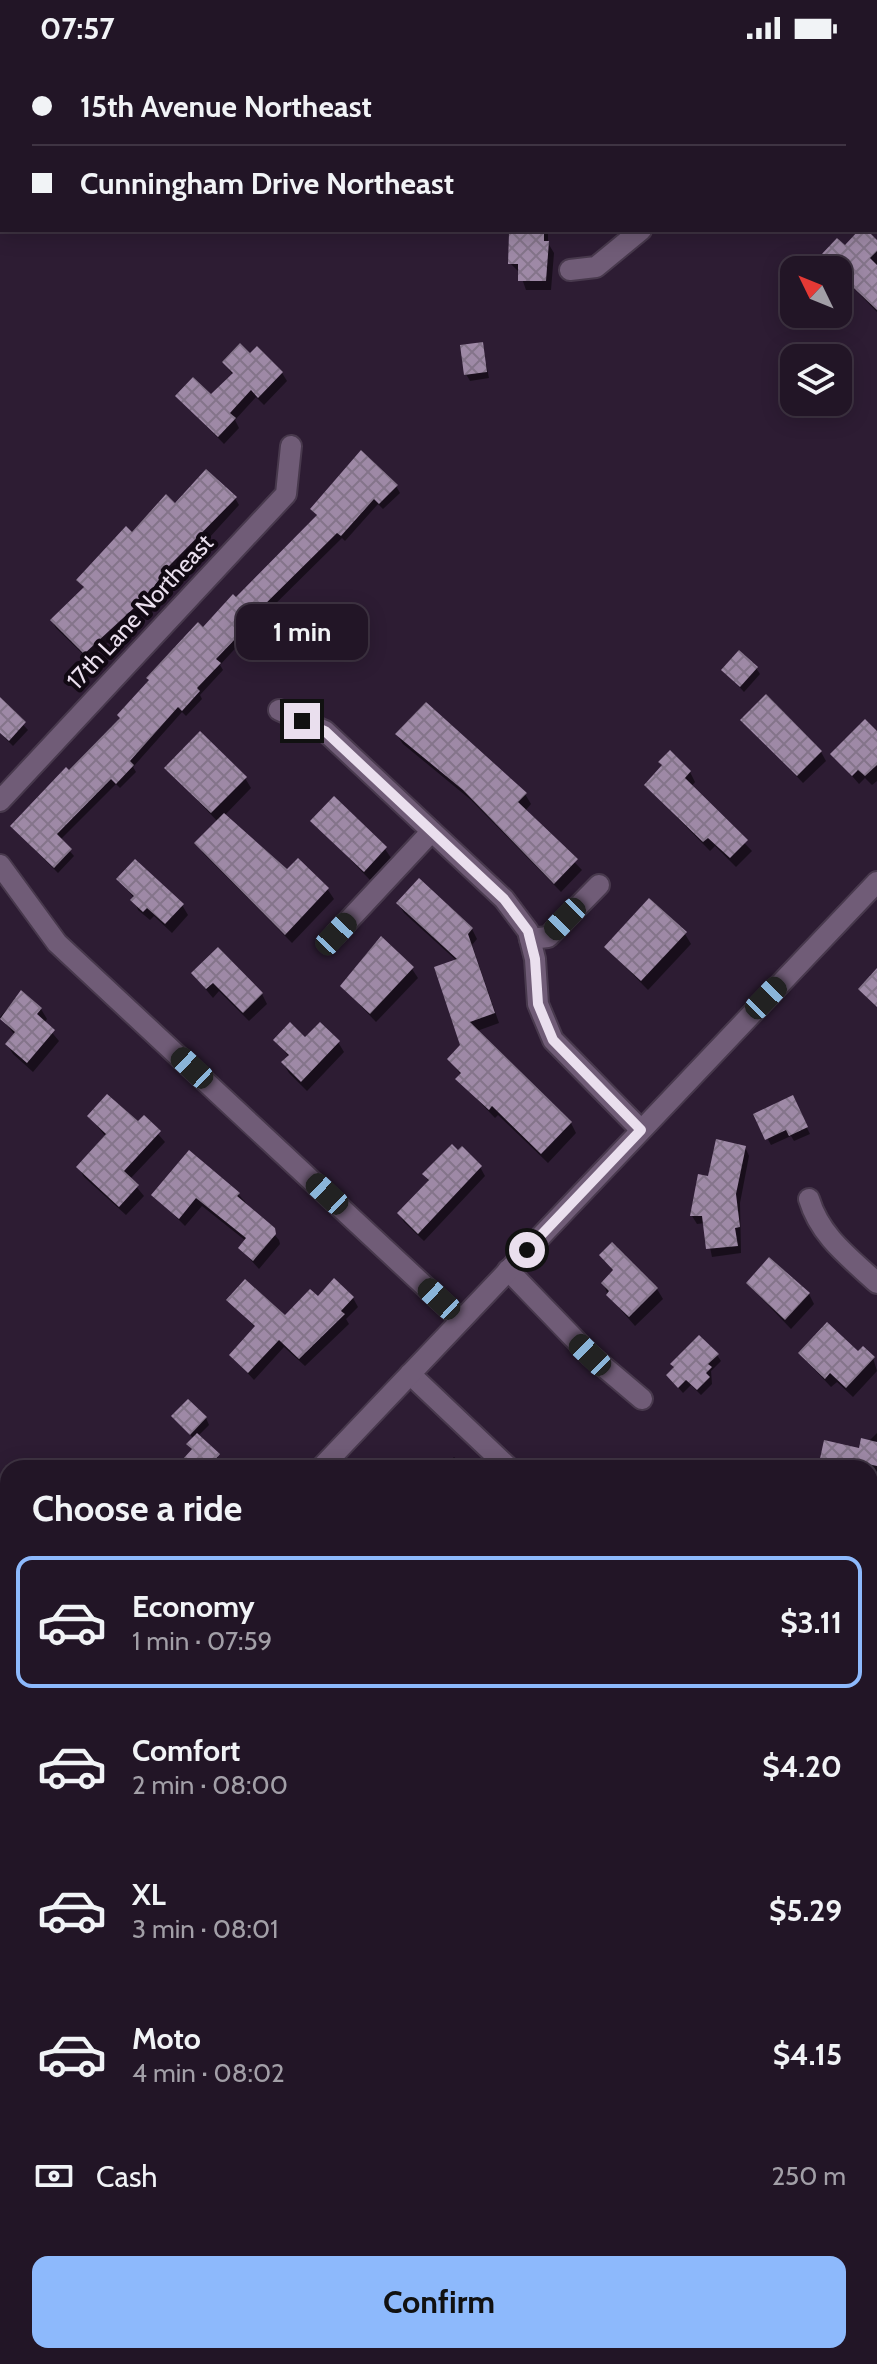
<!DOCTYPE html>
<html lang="en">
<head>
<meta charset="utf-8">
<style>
  body { margin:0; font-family:Cabin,sans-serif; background:#2a1e2e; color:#f1f3f6; height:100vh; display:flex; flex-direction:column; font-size:30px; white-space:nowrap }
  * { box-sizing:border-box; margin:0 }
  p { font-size:26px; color:#a29fa7 }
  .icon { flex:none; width:44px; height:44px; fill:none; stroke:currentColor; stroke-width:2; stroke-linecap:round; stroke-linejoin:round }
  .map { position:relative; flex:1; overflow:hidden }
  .side { position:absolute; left:0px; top:1404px; width:878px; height:904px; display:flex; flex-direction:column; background:#221526; border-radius:24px 24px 0 0; box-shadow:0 4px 20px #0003,0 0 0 2px #3f3443 }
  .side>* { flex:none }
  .guide { position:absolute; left:0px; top:0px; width:878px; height:176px; box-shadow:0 4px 20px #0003,0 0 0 2px #3f3443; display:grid; align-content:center; height:176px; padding:0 32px; background:#221526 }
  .needle { width:52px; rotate:313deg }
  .controls { position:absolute; left:780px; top:200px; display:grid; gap:16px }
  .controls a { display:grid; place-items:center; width:72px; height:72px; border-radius:16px; background:#221526; box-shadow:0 4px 20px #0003,0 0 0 2px #3f3443; font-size:40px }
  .end { position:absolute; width:36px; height:36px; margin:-18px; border:10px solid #eadfee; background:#111; box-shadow:0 0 0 4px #111 }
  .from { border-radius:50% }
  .bubble { position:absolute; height:56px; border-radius:16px; background:#221526; box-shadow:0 4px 20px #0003,0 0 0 2px #3f3443; font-size:26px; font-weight:800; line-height:56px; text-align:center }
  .car { position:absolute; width:24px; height:48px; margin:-24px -12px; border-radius:10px; box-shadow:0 0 6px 2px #0007; background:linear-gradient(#222 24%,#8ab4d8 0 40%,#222 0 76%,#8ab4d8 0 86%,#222 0) }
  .guide b { display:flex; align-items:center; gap:28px; height:76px; font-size:30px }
  .guide b+b { border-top:2px solid #3f3443 }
  .guide i { width:20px; height:20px; background:#f1f3f6 }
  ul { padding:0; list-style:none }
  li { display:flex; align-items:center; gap:24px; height:132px; margin:0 16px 12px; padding:0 16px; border:4px solid transparent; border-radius:16px }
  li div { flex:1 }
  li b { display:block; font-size:30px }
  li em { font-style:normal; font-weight:800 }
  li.active { border-color:#8db9fc }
  li>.icon { width:72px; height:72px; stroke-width:1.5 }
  h2 { padding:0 32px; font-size:36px; line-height:96px }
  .pay { display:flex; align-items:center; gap:20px; height:88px; padding:0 32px; font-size:30px }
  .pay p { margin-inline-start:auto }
  .action { display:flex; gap:16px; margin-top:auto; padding:16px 32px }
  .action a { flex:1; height:92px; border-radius:16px; background:#8db9fc; color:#111; font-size:32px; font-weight:800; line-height:92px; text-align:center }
  .status { display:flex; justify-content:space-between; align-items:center; height:56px; padding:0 40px; background:#221526; direction:ltr }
  .status svg { height:22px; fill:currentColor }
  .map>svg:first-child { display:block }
  .shadow { fill:#0007 }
  .building { fill:url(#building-cross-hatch) }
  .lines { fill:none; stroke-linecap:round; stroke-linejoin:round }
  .minor-casing { stroke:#48394d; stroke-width:24 }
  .minor { stroke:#705c77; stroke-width:20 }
  .route { stroke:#eadfee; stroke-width:10 }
  .labels { text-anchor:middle; stroke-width:8; stroke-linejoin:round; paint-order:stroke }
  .street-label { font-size:24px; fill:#eadfee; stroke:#110913 }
</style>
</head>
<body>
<div class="status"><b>07:57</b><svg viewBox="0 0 49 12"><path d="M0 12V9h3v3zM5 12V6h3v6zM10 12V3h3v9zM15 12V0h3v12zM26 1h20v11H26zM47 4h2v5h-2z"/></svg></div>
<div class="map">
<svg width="877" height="2308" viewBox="0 0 877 2308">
  <defs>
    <pattern id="building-cross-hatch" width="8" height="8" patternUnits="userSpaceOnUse" patternTransform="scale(2)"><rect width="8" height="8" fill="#9e89a6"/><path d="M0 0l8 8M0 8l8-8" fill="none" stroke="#84748a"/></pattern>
  </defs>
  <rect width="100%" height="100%" fill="#2d1c33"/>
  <g class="shadow">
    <path d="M519,174l29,2v11l6,10 -3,37h-25l-6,-17 -10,-10z"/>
    <path d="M862,174l15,11v71l-55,-56 23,-8z"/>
    <path d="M482,288l7,34 -19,3 -4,-7z"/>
    <path d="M250,299l32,18 5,8 -23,24 -8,-8 -21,23 4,8 -15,16 -47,-48 34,1 22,-22 -9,-12z"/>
    <path d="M396,430l4,7 -17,16 -5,-5 -33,37 -3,-3 -84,83 10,12 -16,17 -10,-9 -22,24 3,5 -23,25 2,4 -16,17 -4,-4 -49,55 3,5 -16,16 -4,-4 -56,56 14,16 -16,17 -41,-41 -4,-6 57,-53 133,-143 115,-113 -5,-8z"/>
    <path d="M235,442l4,7 -89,98 -61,57 -33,-32 -4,-7 33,-32 -6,-9 54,-46 42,-29z"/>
    <path d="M756,612l4,6 -16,18 -20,-22z"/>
    <path d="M0,644l28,30 -15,16 -13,-13z"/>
    <path d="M743,664l78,32 5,9 -23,22z"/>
    <path d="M877,677v48l-5,4 -7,-7 -6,6 -26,-30z"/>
    <path d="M397,679l128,59 6,10 -6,7 57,59 -21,22 -90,-92 -68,-56z"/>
    <path d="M167,712l78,10 6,10 -27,28 63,56 11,-11 30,29 6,9 -42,44 -89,-90 -6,-10 21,-21z"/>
    <path d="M690,716l5,10 -4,5 61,64 -16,16 -21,-21 -5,5 -64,-65z"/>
    <path d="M313,765l72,28 6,9 -21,22z"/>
    <path d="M119,823l63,26 6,10 -16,18 -18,-17 -4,4 -12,-10 -4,-12z"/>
    <path d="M398,847l74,26 5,10 -5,6 27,78 -22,8 94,92 5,10 -28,30 -50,-48 -3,3 -37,-39 3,-4 -12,-16 13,-14 -5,-84 -53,-48z"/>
    <path d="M685,878l6,10 -43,46 -42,-43z"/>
    <path d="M412,913l6,9 -42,44 -34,-36z"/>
    <path d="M193,918l69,20 5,10 -18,17 -30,-30 -6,7z"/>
    <path d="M22,937l19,16 6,10 -3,4 15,18 -26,31 -20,-18 -6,-10 8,-9 -15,-18z"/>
    <path d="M276,984l62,2 6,10 -37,39 -18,-18 -6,-10 6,-6z"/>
    <path d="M795,1048l15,30 -16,7 -3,-5 -20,9 -16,-30z"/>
    <path d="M89,1060l49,8 6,-6 21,24 -35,37 14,17 -18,19 -42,-38 -6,-10 28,-30z"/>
    <path d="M745,1091l4,9 -9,47 1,50 -29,4 -7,-34 -8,1 -5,-8 18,-38z"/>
    <path d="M480,1111l5,9 -61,65 -20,-19 -5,-8 30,-32 -5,-8z"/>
    <path d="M238,1138l41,46 1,4 -21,25 -19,-21 6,-7 -44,-35 -17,20 -31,-31z"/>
    <path d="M601,1200l56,33 6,10 -28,27 -27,-31 -5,-12 11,-11z"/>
    <path d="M748,1228l61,10 5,10 -23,25z"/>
    <path d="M353,1242l5,9 -12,12 3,5 -44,42 -21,-19 -30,33 -23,-25 25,-27 -27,-28 56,18 33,-19z"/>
    <path d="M800,1298h58l15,4 4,13 -24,26 -16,-15 -6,5z"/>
    <path d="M717,1299l4,6 -10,10 1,13 -11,11 -10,-10 -8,8 -15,-17z"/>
    <path d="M206,1362l3,7 -11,11 24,26 -6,6h-32l9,-17 -4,-6 5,-6 -16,-17z"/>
    <path d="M877,1377v40l-7,-5h-50l40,-18z"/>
    <path d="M454,1401l12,11h-23z"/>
    <path d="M0,1492l8,8 -8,17z"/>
    <path d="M870,1500l7,8 -4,10 4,4v25l-7,7z"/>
    <path d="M1,1596l7,6v43l-8,10z"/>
    <path d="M870,1934l7,6v50l-7,-6z"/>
    <path d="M0,2065l8,8v6l-8,9z"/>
    <path d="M870,2155l7,8v65l-5,-9 5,-4 -7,-8z"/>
    <path d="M8,2285v15h63l-18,3 1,5h-54v-21z"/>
    <path d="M183,2300h29l-26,5z"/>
    <path d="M335,2300h23l1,8h-26z"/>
    <path d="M665,2300h31l2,4 -6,4h-42z"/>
    <path d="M812,2300h7l6,8h-29z"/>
  </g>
  <g class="building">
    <path d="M517,174h27v11h5l-3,40h-28v-17h-10l1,-31h8z"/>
    <path d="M859,174h8l10,10v11l-7,7 7,7v45l-57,-54 17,-18 8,7z"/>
    <path d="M483,286l4,30 -23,3 -4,-30z"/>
    <path d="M240,287l10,10 7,-7 26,26 -25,26 -7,-8 -21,23 6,5 -18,19 -43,-41 18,-19 18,17 22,-21 -11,-11z"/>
    <path d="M361,394l37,35 -19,19 -5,-5 -33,37 -4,-3 -83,82 12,11 -18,19 -10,-9 -22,23 5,4 -24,25 3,3 -18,20 -4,-4 -48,54 4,4 -18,19 -5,-5 -54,55 15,15 -18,19 -44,-42 56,-59 3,3 51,-52 -3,-3 32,-35 -3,-2 52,-56 5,5 30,-33 3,3 81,-82 -7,-6z"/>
    <path d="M206,413l31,28 -68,69 -22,30 -63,58 -34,-34 34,-33 -8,-7 50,-54 6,6 34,-38 9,9z"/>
    <path d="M739,594l19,17 -18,20 -19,-17z"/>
    <path d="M766,638l56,57 -25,25 -57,-56z"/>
    <path d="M0,641l26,25 -17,19 -9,-8z"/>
    <path d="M426,646l101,91 -9,9 60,57 -24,25 -91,-94 -68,-56z"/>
    <path d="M865,663l12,12v34l-12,11 -7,-6 -6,6 -22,-22z"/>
    <path d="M200,675l47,46 -36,36 -47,-45z"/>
    <path d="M670,694l21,21 -6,7 63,62 -18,18 -22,-20 -5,4 -59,-57 18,-20 -4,-3z"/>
    <path d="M334,740l53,51 -23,25 -54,-51z"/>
    <path d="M224,757l63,56 11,-11 31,30 -44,47 -91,-92z"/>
    <path d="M135,803l49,45 -19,20 -18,-16 -4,4 -13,-12 4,-4 -18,-17z"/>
    <path d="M419,822l54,50 -5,6 27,79 -25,9 102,100 -31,32 -49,-48 -3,4 -34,-31 6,-6 -14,-14 13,-14 -26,-78 23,-8 -61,-56z"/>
    <path d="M649,842l38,34 -46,49 -37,-34z"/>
    <path d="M381,880l33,31 -44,47 -30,-28z"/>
    <path d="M218,891l45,46 -20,20 -30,-30 -7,6 -15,-16z"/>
    <path d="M877,912v39l-19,-18z"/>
    <path d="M21,934l21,18 -5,6 18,16 -28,33 -22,-19 10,-12 -15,-13z"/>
    <path d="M290,966l15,15 15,-15 20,19 -39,41 -20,-20 8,-7 -16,-15z"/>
    <path d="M107,1038l31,27 6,-6 17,16 -37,40 15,14 -20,22 -43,-40 30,-33 -19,-18z"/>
    <path d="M793,1039l15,32 -19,9 -3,-6 -21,10 -12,-26z"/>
    <path d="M716,1083l30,7 -10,48 4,33 -5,1 3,18 -32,3 -4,-33h-12l8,-42 10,2z"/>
    <path d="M452,1088l6,6 4,-4 20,20 -64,68 -21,-21 32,-33 -7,-6z"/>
    <path d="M189,1094l51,43 -3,3 38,32 1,6 -23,27 -15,-13 8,-10 -50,-40 -17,21 -28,-24z"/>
    <path d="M612,1186l46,46 -29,29 -23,-22 3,-4 -8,-8 12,-13 -14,-15z"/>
    <path d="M769,1201l41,36 -25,27 -39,-37z"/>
    <path d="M334,1222l20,19 -13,14 4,3 -46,45 -20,-19 -31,33 -19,-18 26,-29 -29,-26 19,-21 40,36 25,-26 8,7z"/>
    <path d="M827,1266l31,29 5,-5 12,11 -29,31 -16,-15 -5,6 -27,-26z"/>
    <path d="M699,1279l20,19 -11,10 4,3 -6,6 4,4 -13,13 -11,-10 -8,8 -12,-13 8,-8 -4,-3z"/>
    <path d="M188,1343l19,18 -17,18 -19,-19z"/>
    <path d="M197,1377l23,21 -12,14h-33l17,-19 -6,-5z"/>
    <path d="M861,1382l16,4v24l-14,-3 -1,5h-44l6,-28 35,8z"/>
  </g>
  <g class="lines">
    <g class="minor-casing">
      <g id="minor">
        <path d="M846,0l2,2"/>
        <path d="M815,2l2,-2"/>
        <path d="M876,29l1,1"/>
        <path d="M570,214l26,-3 45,-37"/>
        <path d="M279,654l46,21 179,168 24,32 7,28 3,45 15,36 88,90"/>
        <path d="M0,745l286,-307 5,-48"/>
        <path d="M0,809l57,78 404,377"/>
        <path d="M336,878l95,-102"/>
        <path d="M530,883l18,-2 51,-52"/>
        <path d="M809,1143c11,37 40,58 68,84"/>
        <path d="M508,1214l82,85 52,44"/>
        <path d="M410,1318l99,94"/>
        <path d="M321,1412l556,-586"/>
        <path d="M0,1754l8,-8"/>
        <path d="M870,1825l7,7"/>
        <path d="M0,1826l8,8"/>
        <path d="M0,1978l8,-9"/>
        <path d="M870,2031l7,7"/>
        <path d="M278,2300l2,8"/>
      </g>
    </g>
    <use href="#minor" class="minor"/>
  </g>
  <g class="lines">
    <path class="route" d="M302,665l23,10 179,168 24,32 7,28 3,45 15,36 88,90 -114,120"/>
  </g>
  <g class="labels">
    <g class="street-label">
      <text transform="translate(140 556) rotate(-47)" y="8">17th Lane Northeast</text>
    </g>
  </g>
</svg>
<div class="controls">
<a><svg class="needle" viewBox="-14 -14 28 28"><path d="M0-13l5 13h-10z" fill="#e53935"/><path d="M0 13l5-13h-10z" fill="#a29fa7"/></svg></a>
<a><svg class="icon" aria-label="layers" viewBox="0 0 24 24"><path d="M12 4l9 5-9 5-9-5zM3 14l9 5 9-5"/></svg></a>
</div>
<i class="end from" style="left:527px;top:1194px"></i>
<i class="end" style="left:302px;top:665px"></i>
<div class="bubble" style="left:236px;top:548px;width:132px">1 min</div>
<i class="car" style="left:565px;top:863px;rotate:224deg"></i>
<i class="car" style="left:336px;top:878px;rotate:43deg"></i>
<i class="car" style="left:766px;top:942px;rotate:44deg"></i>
<i class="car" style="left:192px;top:1012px;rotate:313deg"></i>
<i class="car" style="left:327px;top:1138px;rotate:313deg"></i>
<i class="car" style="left:439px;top:1243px;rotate:313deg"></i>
<i class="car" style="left:590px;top:1299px;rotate:314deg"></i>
<div class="guide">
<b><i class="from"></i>15th Avenue Northeast</b>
<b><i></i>Cunningham Drive Northeast</b>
</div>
<section class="side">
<h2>Choose a ride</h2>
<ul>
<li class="active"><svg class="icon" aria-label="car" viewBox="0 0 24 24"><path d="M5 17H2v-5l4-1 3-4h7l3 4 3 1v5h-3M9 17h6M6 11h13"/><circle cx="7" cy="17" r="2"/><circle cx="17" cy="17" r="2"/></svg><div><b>Economy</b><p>1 min · 07:59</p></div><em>$3.11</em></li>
<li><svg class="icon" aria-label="car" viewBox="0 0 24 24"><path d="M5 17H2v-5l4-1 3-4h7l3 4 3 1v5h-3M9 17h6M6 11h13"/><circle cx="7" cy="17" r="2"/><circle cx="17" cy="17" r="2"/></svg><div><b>Comfort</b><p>2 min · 08:00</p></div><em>$4.20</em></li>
<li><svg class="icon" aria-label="car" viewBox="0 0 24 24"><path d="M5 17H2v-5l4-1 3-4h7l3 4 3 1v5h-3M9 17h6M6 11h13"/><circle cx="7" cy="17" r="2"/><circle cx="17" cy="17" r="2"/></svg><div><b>XL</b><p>3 min · 08:01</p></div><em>$5.29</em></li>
<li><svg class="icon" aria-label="car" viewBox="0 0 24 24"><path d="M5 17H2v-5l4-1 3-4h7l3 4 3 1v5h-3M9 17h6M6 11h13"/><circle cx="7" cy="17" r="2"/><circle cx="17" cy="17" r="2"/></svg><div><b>Moto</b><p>4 min · 08:02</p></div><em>$4.15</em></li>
</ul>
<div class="pay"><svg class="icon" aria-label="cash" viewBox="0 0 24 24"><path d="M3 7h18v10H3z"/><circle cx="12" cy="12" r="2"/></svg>Cash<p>250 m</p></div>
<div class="action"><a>Confirm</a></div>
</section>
</div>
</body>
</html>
